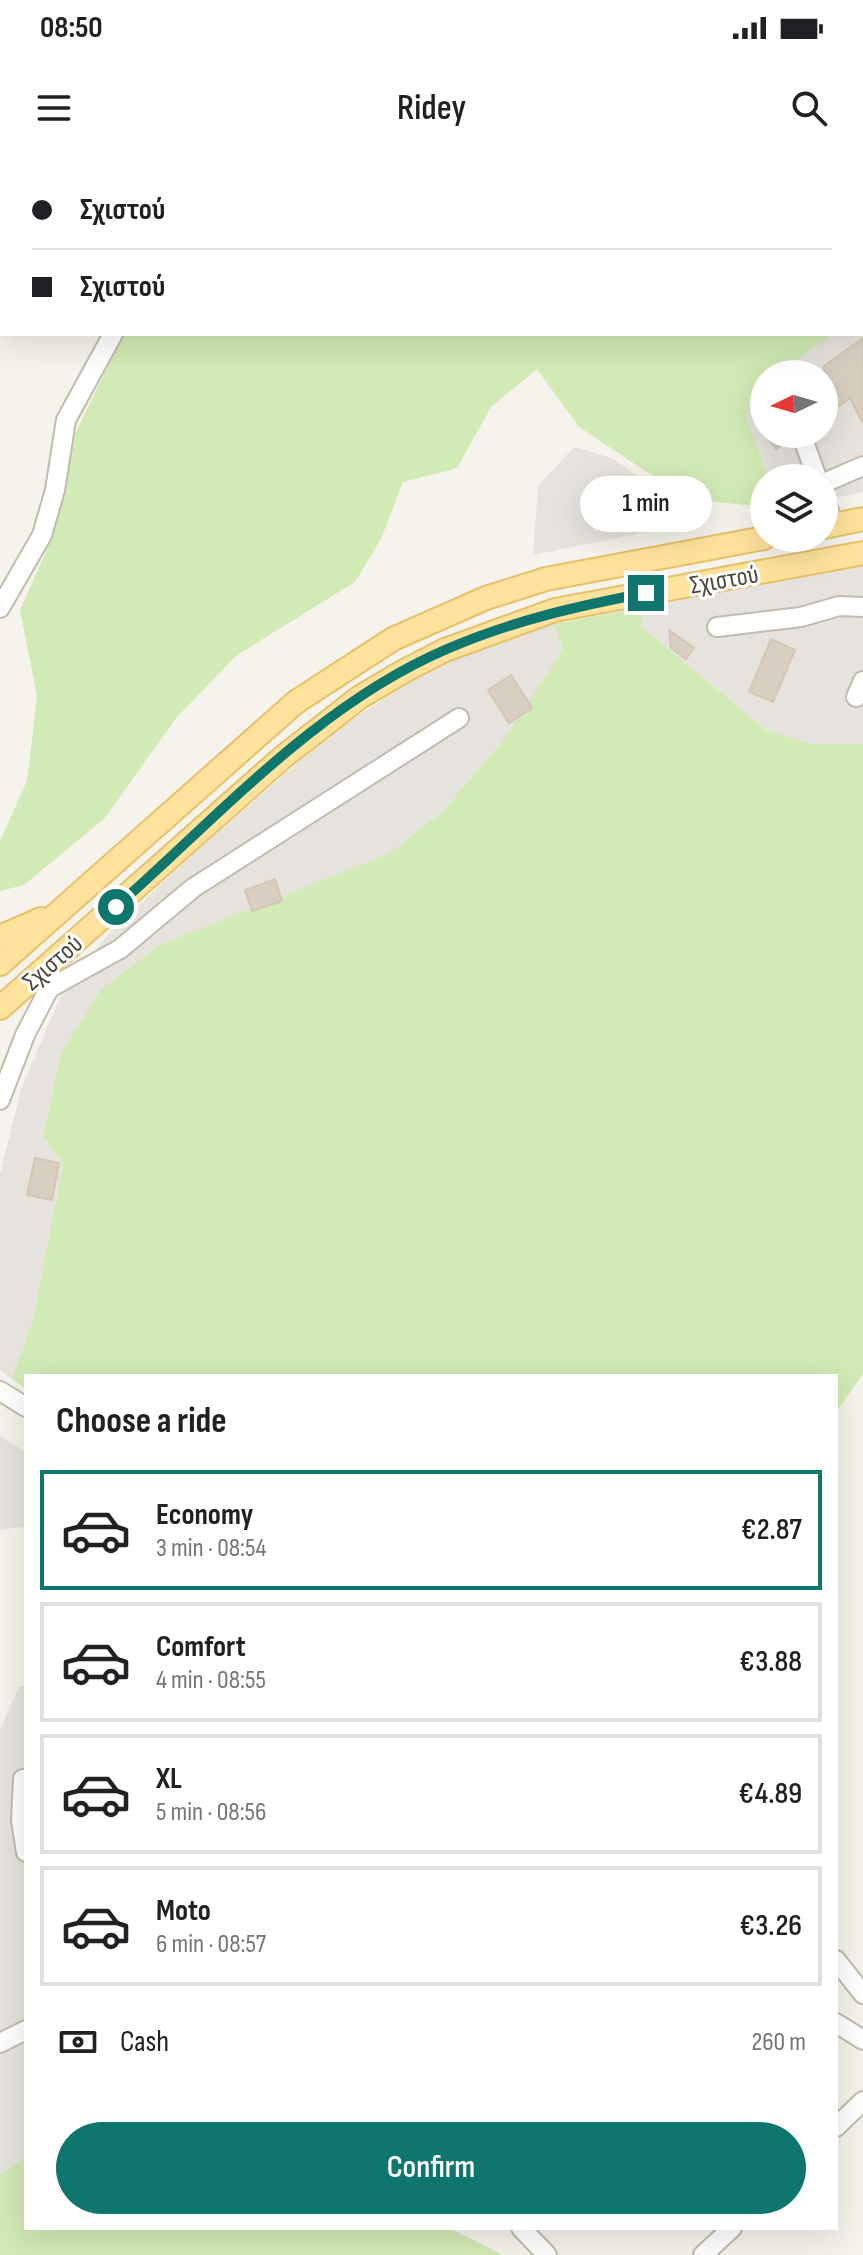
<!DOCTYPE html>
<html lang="en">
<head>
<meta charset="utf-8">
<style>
  body { margin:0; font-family:"Sofia Sans Condensed",sans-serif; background:#f2f2f2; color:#202124; height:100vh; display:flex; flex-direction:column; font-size:30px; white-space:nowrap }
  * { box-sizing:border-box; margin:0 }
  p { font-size:26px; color:#757577 }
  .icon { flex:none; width:44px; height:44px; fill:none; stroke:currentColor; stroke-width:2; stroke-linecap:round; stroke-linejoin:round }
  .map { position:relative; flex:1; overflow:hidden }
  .panel { position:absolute; left:24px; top:1214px; width:814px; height:856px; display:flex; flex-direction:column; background:#fff; border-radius:0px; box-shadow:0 8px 32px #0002 }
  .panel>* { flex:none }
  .guide { position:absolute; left:0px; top:0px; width:864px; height:176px; box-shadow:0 8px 32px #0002; display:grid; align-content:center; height:176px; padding:0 32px; background:#fff }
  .needle { width:52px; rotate:265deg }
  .controls { position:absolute; left:750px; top:200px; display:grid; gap:16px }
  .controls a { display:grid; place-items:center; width:88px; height:88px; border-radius:50%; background:#fff; box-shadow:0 8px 32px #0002; font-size:40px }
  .end { position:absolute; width:36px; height:36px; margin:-18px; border:10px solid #0f766e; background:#fff; box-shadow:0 0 0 4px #fff }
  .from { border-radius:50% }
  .bubble { position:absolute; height:56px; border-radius:28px; background:#fff; box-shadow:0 8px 32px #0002; font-size:26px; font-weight:600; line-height:56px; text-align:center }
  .guide b { display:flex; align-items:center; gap:28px; height:76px; font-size:30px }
  .guide b+b { border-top:2px solid #e0e0e0 }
  .guide i { width:20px; height:20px; background:#202124 }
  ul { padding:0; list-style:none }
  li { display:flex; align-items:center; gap:24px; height:120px; margin:0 16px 12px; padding:0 16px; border:4px solid #e0e0e0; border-radius:0px }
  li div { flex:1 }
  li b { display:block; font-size:30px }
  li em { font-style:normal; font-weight:600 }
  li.active { border-color:#0f766e }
  li>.icon { width:72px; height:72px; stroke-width:1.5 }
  h2 { padding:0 32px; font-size:36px; line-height:96px }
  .pay { display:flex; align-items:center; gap:20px; height:88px; padding:0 32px; font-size:30px }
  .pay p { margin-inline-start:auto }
  .cta { display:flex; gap:16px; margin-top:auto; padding:16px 32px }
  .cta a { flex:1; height:92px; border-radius:48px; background:#0f766e; color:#fff; font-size:32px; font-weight:600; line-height:92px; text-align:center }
  .status { display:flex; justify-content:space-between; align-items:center; height:56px; padding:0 40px; background:#fff; direction:ltr }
  .status svg { height:22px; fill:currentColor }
  header { display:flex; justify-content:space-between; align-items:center; height:104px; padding:0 32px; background:#fff; font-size:36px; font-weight:600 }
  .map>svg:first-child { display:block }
  .industrial { fill:#e6e2dd }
  .green { fill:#d2eab5 }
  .building { fill:#d8cfc1; stroke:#d3c7b4; stroke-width:2 }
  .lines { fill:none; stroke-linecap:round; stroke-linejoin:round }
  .minor-casing { stroke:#c2bbae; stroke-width:22 }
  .major-casing { stroke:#e6c16a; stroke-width:26 }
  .minor { stroke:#fff; stroke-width:18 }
  .major { stroke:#ffe39c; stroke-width:22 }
  .route { stroke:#0f766e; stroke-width:10 }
  .labels { text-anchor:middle; stroke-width:6; stroke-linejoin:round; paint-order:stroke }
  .street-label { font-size:26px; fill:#4b4439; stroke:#fff }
</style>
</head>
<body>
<div class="status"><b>08:50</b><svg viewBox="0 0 49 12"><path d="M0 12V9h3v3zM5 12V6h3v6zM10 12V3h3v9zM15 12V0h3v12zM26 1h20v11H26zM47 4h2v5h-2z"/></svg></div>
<header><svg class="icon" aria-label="menu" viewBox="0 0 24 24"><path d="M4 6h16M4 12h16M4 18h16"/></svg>Ridey<svg class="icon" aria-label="search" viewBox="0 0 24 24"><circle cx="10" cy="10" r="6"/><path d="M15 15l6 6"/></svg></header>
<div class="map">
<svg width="863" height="2095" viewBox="0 0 863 2095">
  <rect width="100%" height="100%" fill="#f6f3ec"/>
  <g class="industrial">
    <path d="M863,153v179l-39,8v-22h-55l-23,-61 10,-29 8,-5v51h60v-60h-47l56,-40h29z"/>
    <path d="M574,287l38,11 90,63 -169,34 5,-69z"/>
    <path d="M863,404v180h-52l-45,-14 -124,-103 -2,-19z"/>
    <path d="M554,464l9,25 -59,90 -62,73 -54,42 -229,91 -58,44 -40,64 -18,84 20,28 -30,154 -21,60 -12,-9v-196l22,-87 39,-92 44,-57 77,-74 150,-131 81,-53 64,-34z"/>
    <path d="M0,1276l26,16v74l-26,4z"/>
    <path d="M19,1526h7v475l-26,19v-450z"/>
  </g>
  <g class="green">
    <path d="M201,0h662v153l-1,-151z"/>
    <path d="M124,174h709l-56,40h-13v9l-8,6 -10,28 23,61h-5v29l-55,-6 -59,-27 -71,-47 -42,-58 -46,38 -34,61 -54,14 -22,57 -26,43 -118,73 -61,63 -71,100 -81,67 -24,6v-50l27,-60 10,-85 -17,-86 31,-70 21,-100z"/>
    <path d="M640,448l2,19 124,103 45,14h52v630l-27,38v-36h-810v13l-14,-10 21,-60 30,-154 -20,-28 18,-84 40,-64 58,-44 229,-91 54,-42 62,-73 59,-90 -9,-25z"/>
    <path d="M26,1997v71h423l54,27h-503v-80z"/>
  </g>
  <g class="building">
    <path d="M863,178v86l-13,-26 -26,18v-50z"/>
    <path d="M765,274h25v5l-14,10z"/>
    <path d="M669,470l25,18 -8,11 -15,-11z"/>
    <path d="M771,479l24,11 -22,52 -24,-10z"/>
    <path d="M511,515l21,33 -23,15 -21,-33z"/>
    <path d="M275,719l7,22 -30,10 -7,-21z"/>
    <path d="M35,998l24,5 -7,37 -25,-5z"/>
  </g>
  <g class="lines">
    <g class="minor-casing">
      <g id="minor">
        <path d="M188,2l1,-2"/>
        <path d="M802,276l15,42"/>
        <path d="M824,323l39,-17"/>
        <path d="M824,337l10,28"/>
        <path d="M0,448l42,-73 13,-45 11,-70 47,-86"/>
        <path d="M717,467l84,-10 38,-11 24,1"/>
        <path d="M856,537l7,-16"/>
        <path d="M48,829l72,-40 73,-61 266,-170"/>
        <path d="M0,940l25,-65 29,-56"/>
        <path d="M0,1231l26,16"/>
        <path d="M23,1619l-2,41 5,32"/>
        <path d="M836,1800l27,34"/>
        <path d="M836,1863l27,17"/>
        <path d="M0,1883l26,-13"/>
        <path d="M836,1967l27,-26"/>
        <path d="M521,2068l26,27"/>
        <path d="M703,2095l29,-27"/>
      </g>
    </g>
    <g class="major-casing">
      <g id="major">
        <path d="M824,367l39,-8"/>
        <path d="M0,777l41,-18"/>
        <path d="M0,804l296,-262 97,-63 93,-41 60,-19 218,-41"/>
        <path d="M0,848l283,-251 77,-60 46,-27 39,-20 110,-40 308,-57"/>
      </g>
    </g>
    <use href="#minor" class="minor"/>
    <use href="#major" class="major"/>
  </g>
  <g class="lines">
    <path class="route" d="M116,747c103,-91 202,-203 331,-258 65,-28 130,-43 199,-56"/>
  </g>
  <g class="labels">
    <g class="street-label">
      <text transform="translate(724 419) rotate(-10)" y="9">Σχιστού</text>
      <text transform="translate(52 802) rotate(-41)" y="9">Σχιστού</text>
    </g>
  </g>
</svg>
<div class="controls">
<a><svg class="needle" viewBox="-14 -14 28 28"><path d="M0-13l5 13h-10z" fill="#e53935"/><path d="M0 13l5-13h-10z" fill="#757577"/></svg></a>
<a><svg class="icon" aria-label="layers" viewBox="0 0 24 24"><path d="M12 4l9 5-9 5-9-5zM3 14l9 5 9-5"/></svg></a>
</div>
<i class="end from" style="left:116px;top:747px"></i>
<i class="end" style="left:646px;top:433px"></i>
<div class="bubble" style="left:580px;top:316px;width:132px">1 min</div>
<div class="guide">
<b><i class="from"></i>Σχιστού</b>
<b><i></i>Σχιστού</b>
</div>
<section class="panel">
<h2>Choose a ride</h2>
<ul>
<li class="active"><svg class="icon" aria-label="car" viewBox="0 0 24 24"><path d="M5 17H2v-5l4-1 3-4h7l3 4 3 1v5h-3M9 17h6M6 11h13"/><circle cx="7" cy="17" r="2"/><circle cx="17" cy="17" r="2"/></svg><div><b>Economy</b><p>3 min · 08:54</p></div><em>€2.87</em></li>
<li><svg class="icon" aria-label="car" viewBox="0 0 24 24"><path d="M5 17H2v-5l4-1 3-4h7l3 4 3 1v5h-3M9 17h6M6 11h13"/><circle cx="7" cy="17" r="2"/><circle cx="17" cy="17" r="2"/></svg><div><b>Comfort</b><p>4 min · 08:55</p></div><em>€3.88</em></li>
<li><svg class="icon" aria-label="car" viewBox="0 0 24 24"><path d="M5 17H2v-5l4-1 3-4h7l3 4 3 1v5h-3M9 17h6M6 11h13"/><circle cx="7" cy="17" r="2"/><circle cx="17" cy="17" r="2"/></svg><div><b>XL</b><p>5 min · 08:56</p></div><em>€4.89</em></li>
<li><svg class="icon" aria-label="car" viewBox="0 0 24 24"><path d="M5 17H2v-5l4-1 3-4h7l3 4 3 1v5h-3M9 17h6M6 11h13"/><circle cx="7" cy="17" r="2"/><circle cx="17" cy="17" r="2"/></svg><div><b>Moto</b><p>6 min · 08:57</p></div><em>€3.26</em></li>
</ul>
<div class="pay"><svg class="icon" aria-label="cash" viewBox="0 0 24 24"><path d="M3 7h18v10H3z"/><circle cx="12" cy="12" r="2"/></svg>Cash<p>260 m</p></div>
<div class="cta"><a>Confirm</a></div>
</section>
</div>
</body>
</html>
